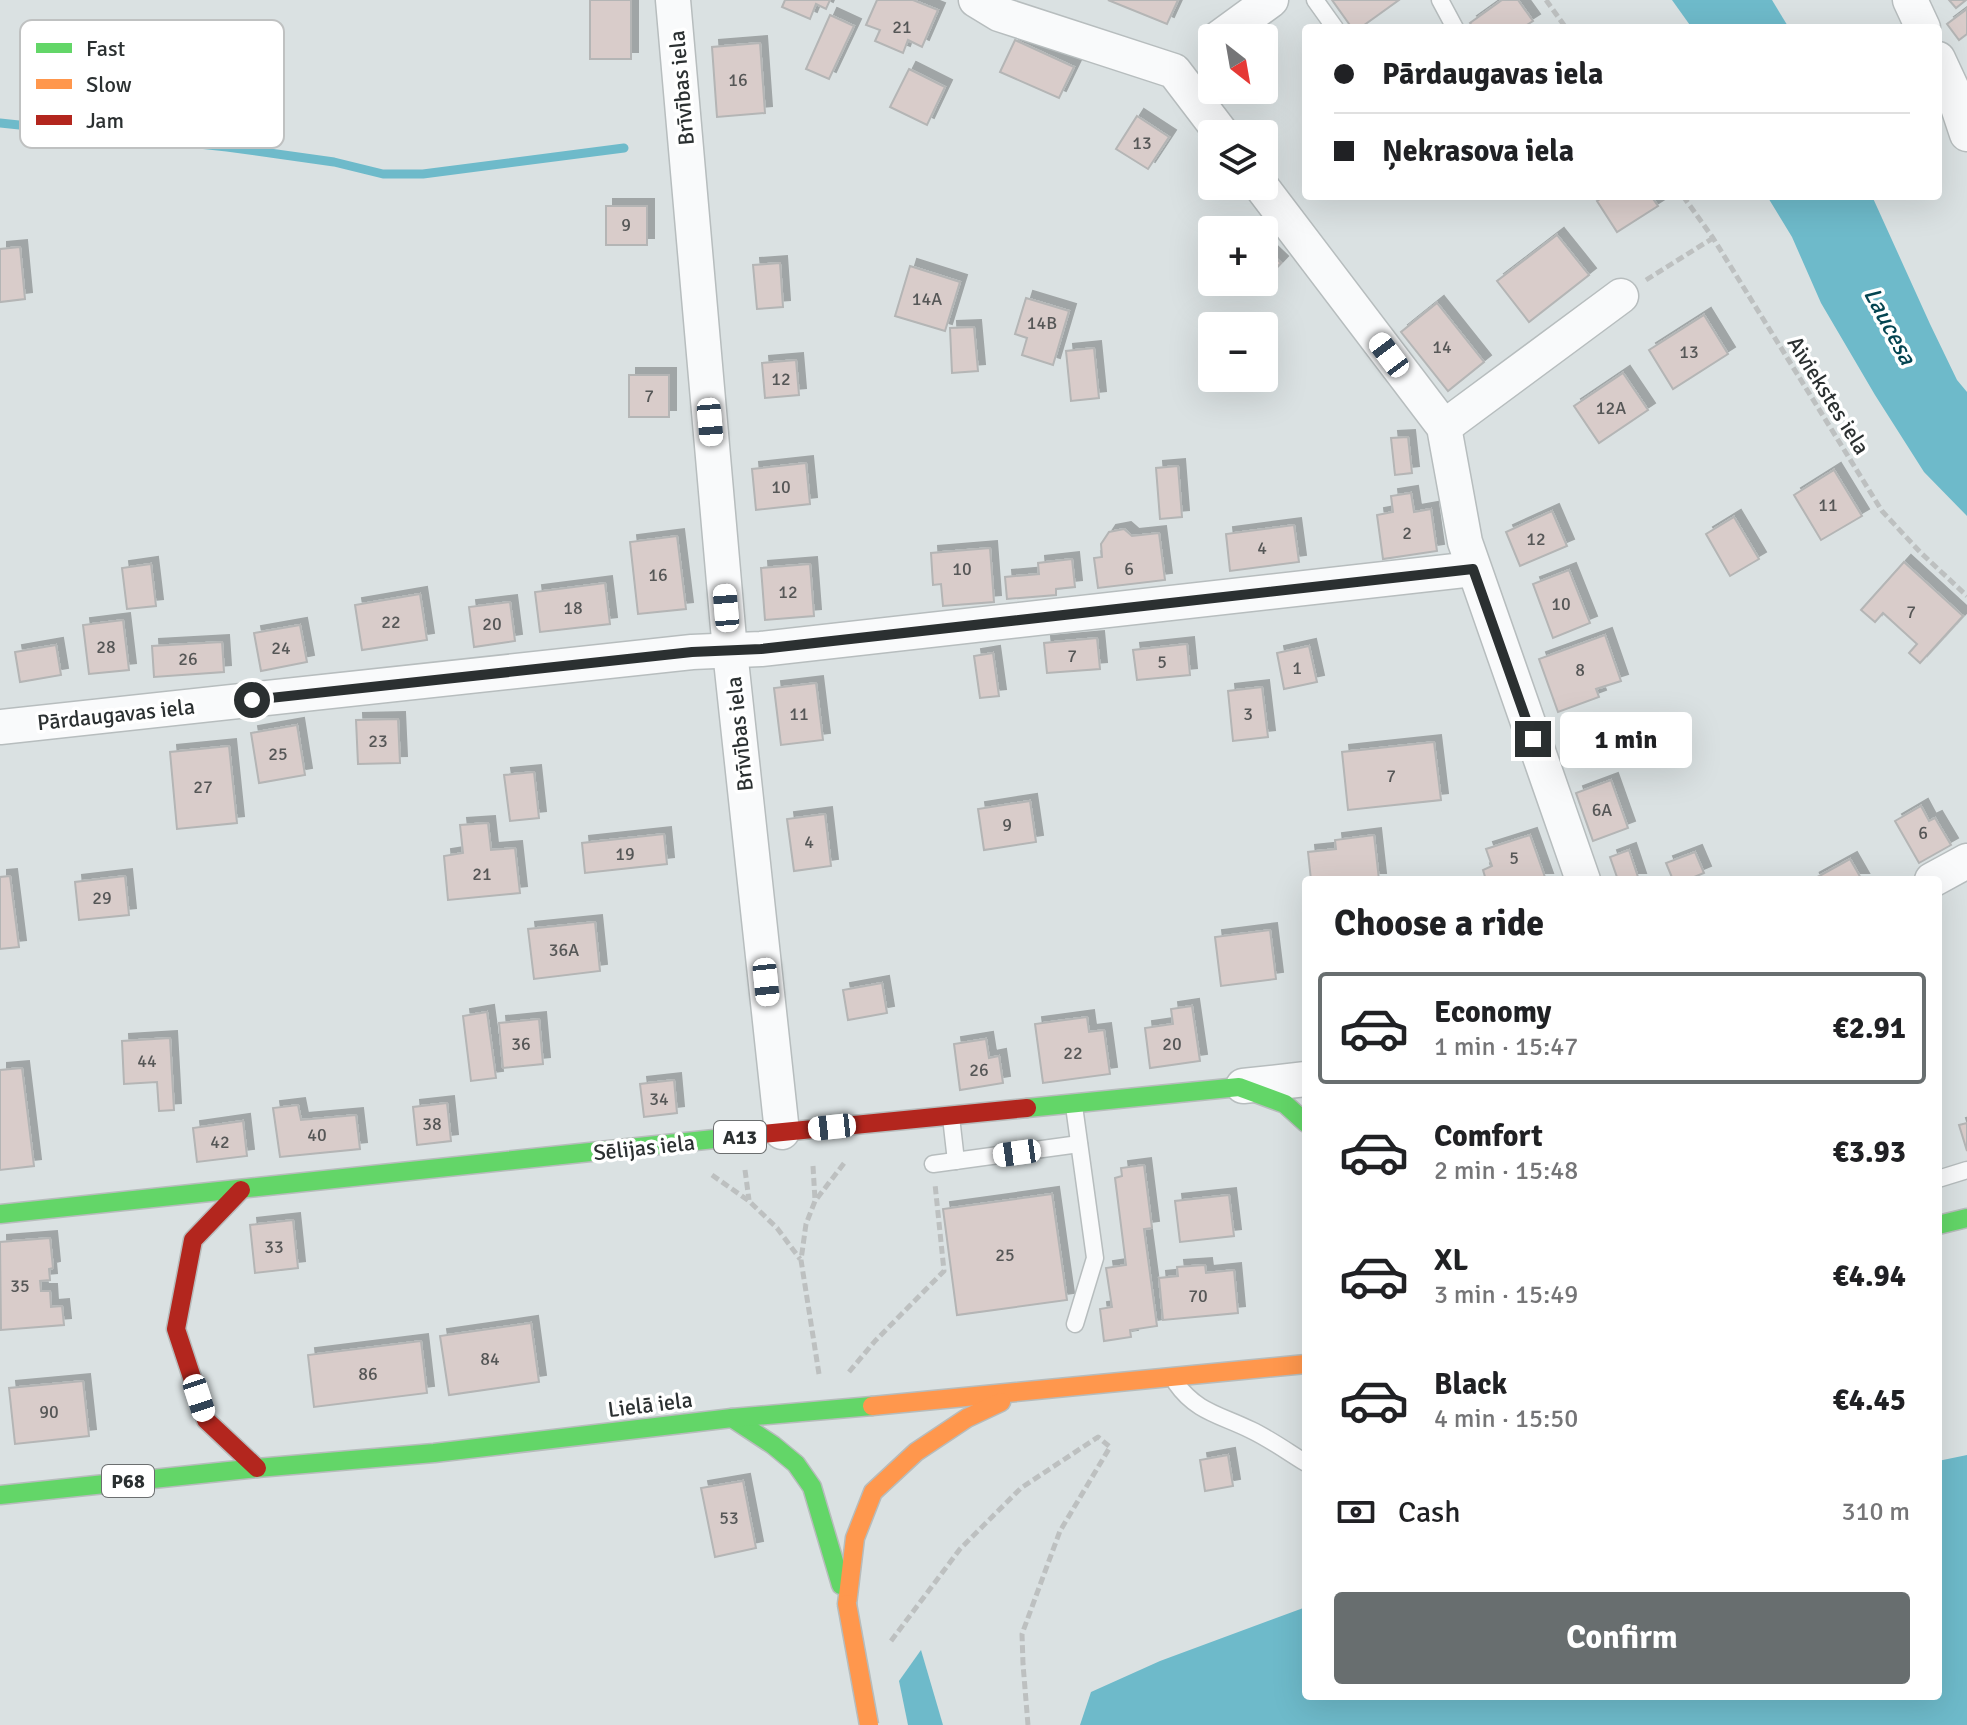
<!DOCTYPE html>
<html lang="en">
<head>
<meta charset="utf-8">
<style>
  body { margin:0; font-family:Signika,sans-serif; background:#f6f6f6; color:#202124; height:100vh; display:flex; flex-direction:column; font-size:30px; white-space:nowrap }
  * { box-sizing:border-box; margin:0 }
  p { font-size:26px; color:#757577 }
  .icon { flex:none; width:44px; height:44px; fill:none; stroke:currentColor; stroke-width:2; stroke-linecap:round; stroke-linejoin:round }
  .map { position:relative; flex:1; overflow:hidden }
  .sheet { position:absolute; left:1302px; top:876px; width:640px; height:824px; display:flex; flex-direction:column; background:#fff; border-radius:8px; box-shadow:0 8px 32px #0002 }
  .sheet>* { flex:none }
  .guide { position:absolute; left:1302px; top:24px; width:640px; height:176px; border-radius:8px; box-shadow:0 8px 32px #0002; display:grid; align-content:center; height:176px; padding:0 32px; background:#fff }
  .needle { width:52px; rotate:149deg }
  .controls { position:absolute; left:1198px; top:24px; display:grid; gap:16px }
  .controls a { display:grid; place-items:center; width:80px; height:80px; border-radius:8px; background:#fff; box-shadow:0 8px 32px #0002; font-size:40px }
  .end { position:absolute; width:36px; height:36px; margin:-18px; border:10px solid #2b3031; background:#fff; box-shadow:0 0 0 4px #fff }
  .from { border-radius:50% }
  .bubble { position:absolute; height:56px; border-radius:8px; background:#fff; box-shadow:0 8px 32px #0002; font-size:26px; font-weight:700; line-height:56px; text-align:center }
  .car { position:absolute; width:24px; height:48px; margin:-24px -12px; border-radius:10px; box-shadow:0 0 6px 2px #0007; background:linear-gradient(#fff 24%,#345 0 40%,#fff 0 76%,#345 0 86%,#fff 0) }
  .guide b { display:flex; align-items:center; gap:28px; height:76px; font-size:30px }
  .guide b+b { border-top:2px solid #e0e0e0 }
  .guide i { width:20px; height:20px; background:#202124 }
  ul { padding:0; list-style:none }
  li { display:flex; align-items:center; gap:24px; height:112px; margin:0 16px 12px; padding:0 16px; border:4px solid transparent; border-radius:8px }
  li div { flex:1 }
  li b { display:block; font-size:30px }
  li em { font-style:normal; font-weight:700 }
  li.current { border-color:#686e6f }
  li>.icon { width:72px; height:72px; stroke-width:1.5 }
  h2 { padding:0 32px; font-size:36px; line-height:96px }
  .pay { display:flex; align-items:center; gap:20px; height:88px; padding:0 32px; font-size:30px }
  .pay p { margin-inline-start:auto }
  .primary-button { display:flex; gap:16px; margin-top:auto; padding:16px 32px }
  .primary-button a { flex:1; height:92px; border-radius:8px; background:#686e6f; color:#fff; font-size:32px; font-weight:700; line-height:92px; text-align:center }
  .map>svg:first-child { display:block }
  .water { fill:#6ebaca }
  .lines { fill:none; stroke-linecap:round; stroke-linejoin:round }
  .stream { stroke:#6ebaca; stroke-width:9 }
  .building { fill:#d9ccca; stroke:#b4b5b5; stroke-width:2; filter:url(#shadow) }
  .lane-casing { stroke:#b7bdbe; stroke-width:19 }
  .street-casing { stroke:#b7bdbe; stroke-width:37 }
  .fast-casing { stroke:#b7bcbc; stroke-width:21 }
  .slow-casing { stroke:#b7bcbc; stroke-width:21 }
  .jam-casing { stroke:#b7bcbc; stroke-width:21 }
  .path { stroke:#bdc0c0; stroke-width:5; stroke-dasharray:8 4; stroke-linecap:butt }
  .lane { stroke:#f9fafb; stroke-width:16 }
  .street { stroke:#f9fafb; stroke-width:34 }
  .fast { stroke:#63d668; stroke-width:18 }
  .slow { stroke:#ff974d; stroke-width:18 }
  .jam { stroke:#b3261e; stroke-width:18 }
  .slow-bridge-casing { stroke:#b7bcbc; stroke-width:21; stroke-linecap:butt }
  .slow-bridge { stroke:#ff974d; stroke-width:18 }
  .route { stroke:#2b3031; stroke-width:10 }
  .labels { text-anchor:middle; stroke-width:7; stroke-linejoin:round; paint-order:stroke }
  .number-label { font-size:18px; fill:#565757 }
  .shield { fill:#fff; stroke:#6b6e6f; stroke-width:2 }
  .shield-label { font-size:20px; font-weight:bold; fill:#2b3031 }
  .street-label { font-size:22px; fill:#2b3031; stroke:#fff }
  .water-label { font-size:24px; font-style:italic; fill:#044551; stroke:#fff }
  .key { fill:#fff; stroke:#bfc1c1; stroke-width:2 }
  .key-label { font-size:22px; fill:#2b3031 }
</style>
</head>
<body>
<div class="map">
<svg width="1967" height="1725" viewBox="0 0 1967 1725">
  <defs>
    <filter id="shadow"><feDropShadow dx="7" dy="-7" stdDeviation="0" flood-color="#0004"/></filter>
  </defs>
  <rect width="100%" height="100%" fill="#dae1e2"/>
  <g class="water">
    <path d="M1672,0h100l17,28h-97z"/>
    <path d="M1767,196h105l58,128 27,56 10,12v124l-43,-44 -49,-77 -54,-92 -29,-66z"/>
    <path d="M1967,1455v270h-887l11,-33 69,-31 146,-54v89h632v-235z"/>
    <path d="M921,1650l22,75h-35l-9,-44z"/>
  </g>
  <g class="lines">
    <path class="stream" d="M0,123l227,24 107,15 49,12h40l201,-26"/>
  </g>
  <g class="building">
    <rect x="590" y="0" width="41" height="59"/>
    <path d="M785,0h45l-4,9 -10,-5 -6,15 -28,-12z"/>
    <path d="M877,0h36l25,10 -16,37 -14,-7 -5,13 -28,-12 5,-11 -14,-5z"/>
    <path d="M1108,0h70l-11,24z"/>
    <path d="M1332,0h67l-39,28h-8z"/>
    <path d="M1502,0h16l15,21 -11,7h-48l-4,-5z"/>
    <path d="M1949,0h17l-10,8z"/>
    <path d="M1967,9v25l-8,6 -12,-16z"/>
    <path d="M830,15l24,11 -25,53 -23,-10z"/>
    <path d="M1015,40l59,27 -15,31 -59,-26z"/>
    <path d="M760,43l5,70 -48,4 -5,-70z"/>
    <path d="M909,69l36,18 -18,38 -37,-18z"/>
    <path d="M1137,116l32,21 -21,32 -32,-20z"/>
    <path d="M1605,196h46l7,10 -41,26 -20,-31z"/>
    <rect x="606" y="206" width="41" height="39"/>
    <path d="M1557,235l32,40 -60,47 -32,-41z"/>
    <path d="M20,247l5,52 -25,3v-53z"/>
    <path d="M1264,247l17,16 -17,18z"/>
    <path d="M780,263l3,44 -26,2 -4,-44z"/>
    <path d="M910,266l50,16 -15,49 -50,-15z"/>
    <path d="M1026,298l43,13 -16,54 -31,-10 5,-17 -12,-4z"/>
    <path d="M1437,303l47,59 -36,29 -47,-59z"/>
    <path d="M1704,315l24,39 -55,35 -24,-39z"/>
    <path d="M974,327l4,44 -26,2 -2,-45z"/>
    <path d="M1094,348l5,50 -28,3 -5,-50z"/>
    <path d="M796,360l3,35 -34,3 -3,-35z"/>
    <path d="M1623,373l25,37 -49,33 -25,-37z"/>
    <rect x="629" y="375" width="40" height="42"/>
    <path d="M1408,437l4,36 -17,2 -4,-37z"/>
    <path d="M806,463l4,41 -54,6 -4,-41z"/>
    <path d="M1178,466l4,51 -22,2 -4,-51z"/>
    <path d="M1834,470l28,46 -41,24 -27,-45z"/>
    <path d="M1411,493l3,19 17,-3 6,42 -54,8 -6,-44 16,-3 -2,-16z"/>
    <path d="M1552,511l15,35 -47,20 -14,-34z"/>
    <path d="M1734,517l25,42 -29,17 -24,-42z"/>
    <path d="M1294,525l5,37 -69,9 -4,-37z"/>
    <path d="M1124,529l8,7 27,-3 6,47 -67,8 -4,-30 8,-1 -1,-13 8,-12z"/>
    <path d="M677,536l9,73 -48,5 -8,-72z"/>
    <path d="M990,548l4,54 -51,4 -2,-22 -8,1 -2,-32z"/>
    <path d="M1072,559l3,28 -19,2v6l-49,4 -2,-22 34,-3 -1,-11z"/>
    <path d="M1904,562l59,54 -43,47 -11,-10 8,-9 -34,-31 -8,9 -14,-12z"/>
    <path d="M151,564l5,42 -29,3 -5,-41z"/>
    <path d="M810,564l4,52 -49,4 -4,-52z"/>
    <path d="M1569,570l21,53 -37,15 -20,-54z"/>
    <path d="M605,583l5,41 -70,8 -5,-40z"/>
    <path d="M420,594l7,46 -65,10 -7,-45z"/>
    <path d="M510,602l5,39 -41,6 -5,-40z"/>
    <path d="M123,620l6,50 -40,4 -6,-49z"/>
    <path d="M300,625l7,37 -46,9 -7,-38z"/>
    <path d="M1605,635l16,46 -25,8 3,8 -41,15 -19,-53z"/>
    <path d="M1097,638l3,31 -53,4 -3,-30z"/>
    <path d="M222,642l2,30 -70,5 -2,-31z"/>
    <path d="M1187,644l3,31 -53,5 -4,-30z"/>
    <path d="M56,645l5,30 -41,7 -5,-30z"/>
    <path d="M1309,646l8,36 -33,7 -7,-36z"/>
    <path d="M993,653l6,43 -19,2 -6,-42z"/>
    <path d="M816,683l7,57 -42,5 -7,-57z"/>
    <path d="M1262,687l6,50 -35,4 -5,-50z"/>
    <path d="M398,719l2,44 -42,1 -2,-44z"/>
    <path d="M297,725l8,50 -46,8 -8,-50z"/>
    <path d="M1434,742l7,58 -93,10 -6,-58z"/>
    <path d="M229,746l8,77 -60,6 -7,-77z"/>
    <path d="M534,772l5,46 -29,3 -6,-46z"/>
    <path d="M1611,780l17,48 -35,13 -17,-48z"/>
    <path d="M1030,801l6,41 -52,8 -6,-41z"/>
    <path d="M1921,806l8,15 6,-3 16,27 -32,18 -24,-42z"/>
    <path d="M825,814l6,52 -37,5 -7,-52z"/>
    <path d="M488,823l3,27 24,-2 5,45 -72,7 -4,-44 19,-3 -3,-28z"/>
    <path d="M664,834l3,30 -82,9 -3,-30z"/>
    <path d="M1374,835l5,45h-68l-3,-28 28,-3 -1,-9z"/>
    <path d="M1530,835l16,45h-60l-3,-10 9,-4 -6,-17z"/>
    <path d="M1629,850l10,30h-21l-8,-23z"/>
    <path d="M1695,852l9,21 -17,7h-14l-7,-17z"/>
    <path d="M1850,859l12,21h-50z"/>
    <path d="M10,876l9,71 -19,2v-72z"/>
    <path d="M125,876l4,39 -50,5 -4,-38z"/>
    <path d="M595,922l5,49 -66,8 -6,-50z"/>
    <path d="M1270,930l6,49 -55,7 -6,-49z"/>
    <path d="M882,983l5,30 -39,7 -5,-30z"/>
    <path d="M1192,1006l8,55 -50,7 -5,-40 28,-4 -2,-15z"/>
    <path d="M487,1012l9,66 -25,3 -8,-65z"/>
    <path d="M1087,1017l2,15 15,-2 6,44 -67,9 -8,-59z"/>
    <path d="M539,1019l4,45 -40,4 -4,-45z"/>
    <path d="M170,1038l4,72 -15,1 -2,-29 -33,2 -2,-43z"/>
    <path d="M986,1039l3,19 10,-2 4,27 -43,7 -6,-46z"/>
    <path d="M22,1068l12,98 -34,4v-100z"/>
    <path d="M674,1080l3,33 -33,4 -4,-33z"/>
    <path d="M447,1103l4,38 -34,4 -4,-38z"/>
    <path d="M298,1105l3,15 55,-5 4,34 -80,8 -7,-49z"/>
    <path d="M243,1121l4,35 -50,6 -4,-34z"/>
    <path d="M1967,1123v28l-8,-26z"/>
    <path d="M1144,1165l8,63 -8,1 13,97 -27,4 1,7 -27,4 -4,-32 12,-2 -6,-39 20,-3 -11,-87 7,-2 -1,-8z"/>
    <path d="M1052,1194l15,106 -110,15 -14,-106z"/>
    <path d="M1229,1195l5,41 -54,6 -5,-41z"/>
    <path d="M293,1220l5,48 -43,5 -5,-48z"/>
    <path d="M50,1238l3,30 -4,1 1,11 -10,1 1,10h9l1,16 11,-1 2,19 -63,5 -1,-88z"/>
    <path d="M1205,1265l1,8 28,-3 4,43 -75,7 -4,-42 19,-2 -1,-9z"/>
    <path d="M531,1323l8,59 -90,13 -9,-59z"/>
    <path d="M421,1341l6,52 -113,14 -6,-52z"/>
    <path d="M83,1381l6,55 -74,8 -6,-56z"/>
    <path d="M1228,1455l5,31 -28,5 -5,-31z"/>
    <path d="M743,1481l13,67 -41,9 -14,-69z"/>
  </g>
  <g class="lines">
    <g class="lane-casing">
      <g id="lane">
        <path d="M1315,0l20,28"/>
        <path d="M1440,0l15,28"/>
        <path d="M1074,1106l21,152 -20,66"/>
        <path d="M951,1117l5,44"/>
        <path d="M933,1164l146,-20"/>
        <path d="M1938,1179l29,-9"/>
        <path d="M1176,1383c20,29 45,32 75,47 19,9 37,22 55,33"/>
      </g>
    </g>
    <g class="street-casing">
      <g id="street">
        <path d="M673,0l57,651 52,481"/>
        <path d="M976,0l23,14 175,57 48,63"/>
        <path d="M1910,0l13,28"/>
        <path d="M1219,38l52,-38"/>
        <path d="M1938,59l14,30 15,45"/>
        <path d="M1261,186l183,241 21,115 118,338"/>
        <path d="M1444,427l177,-131"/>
        <path d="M0,727l692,-75 69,-3 712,-80"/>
        <path d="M1932,880l35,-19"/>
        <path d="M1243,1086l63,-7"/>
      </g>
    </g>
    <g class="fast-casing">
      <g id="fast">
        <path d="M1027,1108l212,-21 46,17 21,19"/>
        <path d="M0,1214l762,-80"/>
        <path d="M1938,1225l29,-7"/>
        <path d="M732,1418l41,27 23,19 16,23 29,98"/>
        <path d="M0,1495l257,-27 177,-15 298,-35 140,-12"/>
      </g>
    </g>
    <g class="slow-casing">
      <g id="slow">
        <path d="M872,1406l434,-42"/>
        <path d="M847,1604l8,-66 18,-46 43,-40 51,-34 34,-16"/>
      </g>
    </g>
    <g class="jam-casing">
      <g id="jam">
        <path d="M762,1134l265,-26"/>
        <path d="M241,1190l-48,50 -17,89 30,91 51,48"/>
      </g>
    </g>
    <g class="path">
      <path d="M1546,0l20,28"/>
      <path d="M1683,196l30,42 169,273 38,41 47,44"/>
      <path d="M1646,280l67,-42"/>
      <path d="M813,1166l2,34"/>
      <path d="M745,1170l4,30"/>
      <path d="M712,1175l37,26 28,27 23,31"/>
      <path d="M849,1372l26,-31 69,-70 -9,-87"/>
      <path d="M819,1374l-18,-114 5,-36 9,-23 30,-39"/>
      <path d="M891,1641l69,-92 61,-61 77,-51 12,10 -50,84 -38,103 1,30 5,61"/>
    </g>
    <use href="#lane" class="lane"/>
    <use href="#street" class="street"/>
    <use href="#fast" class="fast"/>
    <use href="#slow" class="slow"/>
    <use href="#jam" class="jam"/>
    <g class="slow-bridge-casing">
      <path id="slow-bridge" d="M847,1604l22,121"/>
    </g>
    <use href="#slow-bridge" class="slow-bridge"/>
  </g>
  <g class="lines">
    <path class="route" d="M252,700l440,-48 69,-3 712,-80 60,170"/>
  </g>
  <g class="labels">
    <g class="number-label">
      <text x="902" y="33">21</text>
      <text x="738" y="86">16</text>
      <text x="1142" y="149">13</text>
      <text x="626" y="231">9</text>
      <text x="927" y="305">14A</text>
      <text x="1042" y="329">14B</text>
      <text x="1442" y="353">14</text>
      <text x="1689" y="358">13</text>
      <text x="781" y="385">12</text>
      <text x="649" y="402">7</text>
      <text x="1611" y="414">12A</text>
      <text x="781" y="493">10</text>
      <text x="1828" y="511">11</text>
      <text x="1407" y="539">2</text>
      <text x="1536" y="545">12</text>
      <text x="1262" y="554">4</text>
      <text x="962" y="575">10</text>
      <text x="1129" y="575">6</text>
      <text x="658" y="581">16</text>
      <text x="788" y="598">12</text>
      <text x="1561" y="610">10</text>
      <text x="573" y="614">18</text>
      <text x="1911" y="618">7</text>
      <text x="391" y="628">22</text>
      <text x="492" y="630">20</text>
      <text x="106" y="653">28</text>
      <text x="281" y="654">24</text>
      <text x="1072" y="662">7</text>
      <text x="188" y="665">26</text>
      <text x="1162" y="668">5</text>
      <text x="1297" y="674">1</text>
      <text x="1580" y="676">8</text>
      <text x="799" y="720">11</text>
      <text x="1248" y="720">3</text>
      <text x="378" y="747">23</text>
      <text x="278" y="760">25</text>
      <text x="1391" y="782">7</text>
      <text x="203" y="793">27</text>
      <text x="1602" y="816">6A</text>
      <text x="1007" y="831">9</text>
      <text x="1923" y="839">6</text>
      <text x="809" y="848">4</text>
      <text x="625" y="860">19</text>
      <text x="1514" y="864">5</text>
      <text x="482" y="880">21</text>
      <text x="102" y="904">29</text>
      <text x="564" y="956">36A</text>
      <text x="521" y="1050">36</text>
      <text x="1172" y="1050">20</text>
      <text x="1073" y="1059">22</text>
      <text x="147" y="1067">44</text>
      <text x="979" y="1076">26</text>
      <text x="659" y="1105">34</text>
      <text x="432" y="1130">38</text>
      <text x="317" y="1141">40</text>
      <text x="220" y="1148">42</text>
      <text x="274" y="1253">33</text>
      <text x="1005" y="1261">25</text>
      <text x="20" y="1292">35</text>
      <text x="1198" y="1302">70</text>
      <text x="490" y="1365">84</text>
      <text x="368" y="1380">86</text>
      <text x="49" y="1418">90</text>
      <text x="729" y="1524">53</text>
    </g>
    <g class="shield">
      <rect x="714" y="1121" width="52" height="32" rx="6"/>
      <rect x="102" y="1465" width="52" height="32" rx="6"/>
    </g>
    <g class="shield-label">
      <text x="740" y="1144">A13</text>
      <text x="128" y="1488">P68</text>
    </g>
    <g class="street-label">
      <text transform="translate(681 88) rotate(-95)" y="8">Brīvības iela</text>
      <text transform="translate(1829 395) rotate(58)" y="8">Aiviekstes iela</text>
      <text transform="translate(116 714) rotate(-6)" y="8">Pārdaugavas iela</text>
      <text transform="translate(739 734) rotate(-96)" y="8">Brīvības iela</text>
      <text transform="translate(644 1147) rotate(-6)" y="8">Sēlijas iela</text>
      <text transform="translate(650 1404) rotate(-7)" y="8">Lielā iela</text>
    </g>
    <g class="water-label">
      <text transform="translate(1890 326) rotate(62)" y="8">Laucesa</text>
    </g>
  </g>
  <rect x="20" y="20" width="264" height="128" rx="12" class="key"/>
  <rect x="36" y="43" width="36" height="10" fill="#63d668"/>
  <rect x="36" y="79" width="36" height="10" fill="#ff974d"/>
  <rect x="36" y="115" width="36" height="10" fill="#b3261e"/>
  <g class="key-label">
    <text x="86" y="56">Fast</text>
    <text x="86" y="92">Slow</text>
    <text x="86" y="128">Jam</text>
  </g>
</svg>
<div class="controls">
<a><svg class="needle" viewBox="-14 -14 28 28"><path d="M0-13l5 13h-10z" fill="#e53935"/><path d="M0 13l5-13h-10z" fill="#757577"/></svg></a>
<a><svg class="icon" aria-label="layers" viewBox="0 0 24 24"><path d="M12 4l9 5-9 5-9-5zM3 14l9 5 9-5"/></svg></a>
<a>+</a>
<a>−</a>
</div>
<i class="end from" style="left:252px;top:700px"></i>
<i class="end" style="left:1533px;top:739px"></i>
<div class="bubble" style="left:1560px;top:712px;width:132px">1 min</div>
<i class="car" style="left:1389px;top:355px;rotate:323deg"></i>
<i class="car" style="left:710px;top:422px;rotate:175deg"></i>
<i class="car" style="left:726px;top:608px;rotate:355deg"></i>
<i class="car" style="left:766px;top:982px;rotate:174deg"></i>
<i class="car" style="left:832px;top:1127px;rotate:264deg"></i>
<i class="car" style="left:1017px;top:1153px;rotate:262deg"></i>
<i class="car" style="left:199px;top:1398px;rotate:162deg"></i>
<div class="guide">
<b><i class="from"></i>Pārdaugavas iela</b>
<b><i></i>Ņekrasova iela</b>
</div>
<section class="sheet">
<h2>Choose a ride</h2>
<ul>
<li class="current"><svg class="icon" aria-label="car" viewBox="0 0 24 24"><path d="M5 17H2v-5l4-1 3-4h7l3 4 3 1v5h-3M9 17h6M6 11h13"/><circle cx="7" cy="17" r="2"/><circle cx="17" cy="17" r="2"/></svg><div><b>Economy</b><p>1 min · 15:47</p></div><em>€2.91</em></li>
<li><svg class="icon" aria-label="car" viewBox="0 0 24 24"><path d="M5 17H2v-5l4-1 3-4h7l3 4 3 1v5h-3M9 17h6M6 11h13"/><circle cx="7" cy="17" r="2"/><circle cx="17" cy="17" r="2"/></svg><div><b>Comfort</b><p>2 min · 15:48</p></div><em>€3.93</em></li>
<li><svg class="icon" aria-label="car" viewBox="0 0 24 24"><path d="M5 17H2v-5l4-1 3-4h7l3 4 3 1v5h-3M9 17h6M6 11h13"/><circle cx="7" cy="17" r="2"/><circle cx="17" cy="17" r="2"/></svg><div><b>XL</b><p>3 min · 15:49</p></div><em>€4.94</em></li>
<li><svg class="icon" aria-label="car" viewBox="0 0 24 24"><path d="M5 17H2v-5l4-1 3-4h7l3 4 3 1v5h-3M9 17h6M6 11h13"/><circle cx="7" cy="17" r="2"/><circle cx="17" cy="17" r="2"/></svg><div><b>Black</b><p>4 min · 15:50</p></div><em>€4.45</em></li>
</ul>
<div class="pay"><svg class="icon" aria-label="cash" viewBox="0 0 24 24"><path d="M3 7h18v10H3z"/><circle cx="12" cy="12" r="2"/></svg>Cash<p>310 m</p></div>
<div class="primary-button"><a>Confirm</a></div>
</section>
</div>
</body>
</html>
